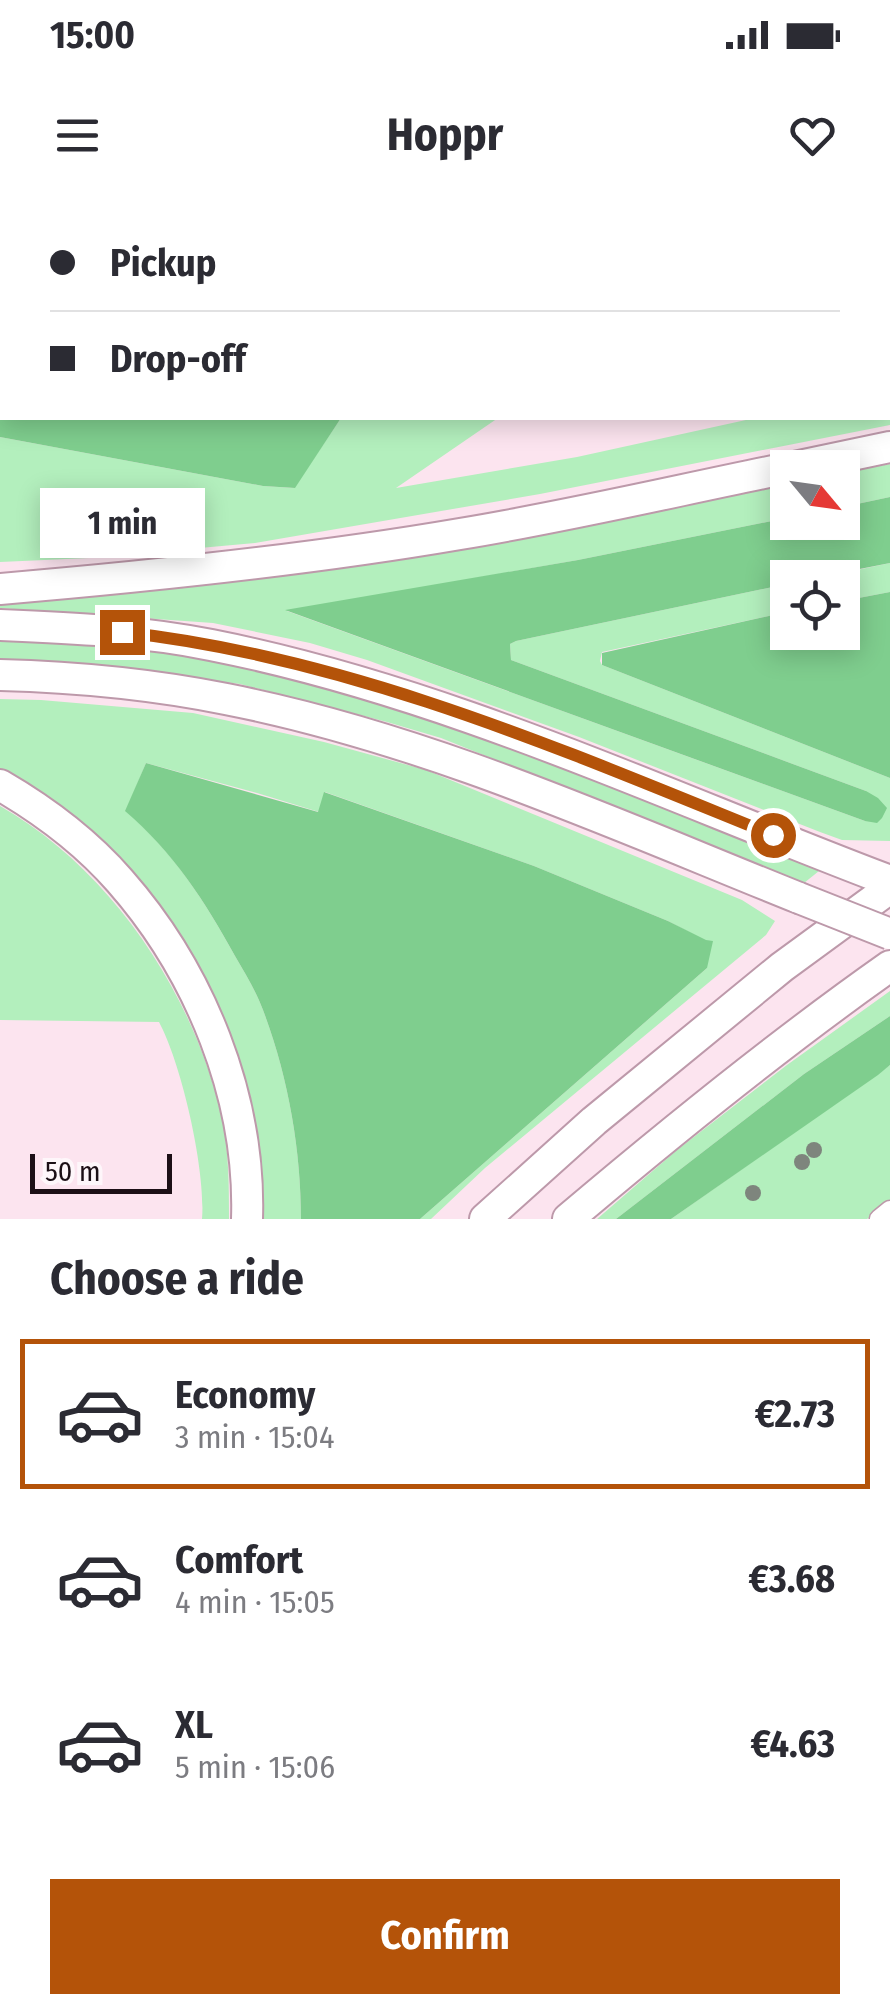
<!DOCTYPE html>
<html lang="en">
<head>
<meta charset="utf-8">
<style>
  body { margin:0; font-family:"Fira Sans Condensed",sans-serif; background:#f7f7f7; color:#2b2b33; height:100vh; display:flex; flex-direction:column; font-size:38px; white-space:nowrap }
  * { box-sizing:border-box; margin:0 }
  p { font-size:32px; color:#7c7c81 }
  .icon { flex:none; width:55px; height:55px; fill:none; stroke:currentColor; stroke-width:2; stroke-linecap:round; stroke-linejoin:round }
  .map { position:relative; height:1019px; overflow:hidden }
  .side { display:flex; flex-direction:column; background:#fff; flex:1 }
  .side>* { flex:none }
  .guide { position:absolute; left:0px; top:0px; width:890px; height:220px; box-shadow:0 5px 25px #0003; display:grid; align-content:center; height:220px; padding:0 50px; background:#fff }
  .needle { width:65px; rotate:119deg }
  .fabs { position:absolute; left:770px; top:250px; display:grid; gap:20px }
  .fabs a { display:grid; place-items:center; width:90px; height:90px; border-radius:0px; background:#fff; box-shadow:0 5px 25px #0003; font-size:50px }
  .scale { position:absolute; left:30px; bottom:25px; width:142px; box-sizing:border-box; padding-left:10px; border:5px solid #1c0f16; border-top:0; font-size:28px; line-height:35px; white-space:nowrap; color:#1c0f16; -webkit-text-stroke:8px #fef6fa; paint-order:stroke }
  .end { position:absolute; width:45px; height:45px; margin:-22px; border:12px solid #b45309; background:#fff; box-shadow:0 0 0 5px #fff }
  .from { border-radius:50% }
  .bubble { position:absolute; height:70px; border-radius:0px; background:#fff; box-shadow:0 5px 25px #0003; font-size:32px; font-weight:700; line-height:70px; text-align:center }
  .guide b { display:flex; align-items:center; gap:35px; height:95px; font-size:38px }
  .guide b+b { border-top:2px solid #e1e1e2 }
  .guide i { width:25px; height:25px; background:#2b2b33 }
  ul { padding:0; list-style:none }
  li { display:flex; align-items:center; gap:30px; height:150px; margin:0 20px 15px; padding:0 30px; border:5px solid transparent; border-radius:0px }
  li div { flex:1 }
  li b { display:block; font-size:38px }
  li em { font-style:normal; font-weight:700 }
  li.active { border-color:#b45309 }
  li>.icon { width:90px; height:90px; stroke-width:1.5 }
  h2 { padding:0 50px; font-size:45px; line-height:120px }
  .primary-button { display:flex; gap:20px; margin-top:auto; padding:20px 50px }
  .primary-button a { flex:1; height:115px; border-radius:0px; background:#b45309; color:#fff; font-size:40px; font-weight:700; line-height:115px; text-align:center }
  .status { display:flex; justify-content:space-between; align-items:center; height:70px; padding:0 50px; background:#fff; direction:ltr }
  .status svg { height:28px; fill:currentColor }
  header { display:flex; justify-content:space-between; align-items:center; height:130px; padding:0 50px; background:#fff; font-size:45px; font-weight:700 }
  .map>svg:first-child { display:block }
  .green { fill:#b3efbd }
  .forest { fill:#7fce8e }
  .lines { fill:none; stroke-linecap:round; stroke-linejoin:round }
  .minor-casing { stroke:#bd99aa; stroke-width:21 }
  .motorway-casing { stroke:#bd99aa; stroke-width:34 }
  .path { stroke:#b5a0aa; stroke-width:4; stroke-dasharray:5 8; stroke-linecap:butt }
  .minor { stroke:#fff; stroke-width:18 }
  .motorway { stroke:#fff; stroke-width:30 }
  .motorway-bridge-casing { stroke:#bd99aa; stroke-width:34; stroke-linecap:butt }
  .motorway-bridge { stroke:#fff; stroke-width:30 }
  .tree { fill:#7e857d }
  .route { stroke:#b45309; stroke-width:12 }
</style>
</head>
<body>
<div class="status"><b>15:00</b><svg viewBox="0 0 49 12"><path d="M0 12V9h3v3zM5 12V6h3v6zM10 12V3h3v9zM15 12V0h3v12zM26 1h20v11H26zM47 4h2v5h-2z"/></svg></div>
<header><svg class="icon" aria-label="menu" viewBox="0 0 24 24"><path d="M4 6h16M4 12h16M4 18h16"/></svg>Hoppr<svg class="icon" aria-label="heart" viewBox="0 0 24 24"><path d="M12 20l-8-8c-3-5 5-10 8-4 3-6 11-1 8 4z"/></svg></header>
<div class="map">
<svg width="890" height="1019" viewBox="0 0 890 1019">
  <rect width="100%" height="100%" fill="#fce4ef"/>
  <g class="green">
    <path d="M890,189v36l-350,69 -285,49 -166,15 -89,4v-125l263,49 31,2 47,-70h157l-102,70 181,-31 178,-39h133v-28z"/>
    <path d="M890,264v33l-47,10 -1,-34z"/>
    <path d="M787,284v34l-209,42 -291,51 578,210 1,-30 -355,-131 -1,-16 6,-3 271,-57v28l-185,40 -2,9 2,4 288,113v63l-48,-1 -22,-8 -241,-95 -212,-77 -57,-17 -97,-20 -213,-15v-9l405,-41z"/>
    <path d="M890,363v29l-47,9 -1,-23h-23z"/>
    <path d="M0,435l194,16 181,42 449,174 -20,16 -48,-15 -43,-21 -272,-109 -54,-16 -147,-38 -85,-11 -155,-10z"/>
    <path d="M0,499l41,1 152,13 131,29 102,28 316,130 33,21 -9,14 -281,233 -54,51h-11l287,-251 -1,-27 -38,-20 -134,-55 -209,-74 -6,20 -62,-19 -111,-30 -20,48c47,41 79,90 109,145 10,17 21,35 28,54 25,66 38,139 38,209h-47l-61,-245 -193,-199z"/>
    <path d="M0,606c111,63 195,189 222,313 7,33 7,67 7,100h-27c4,-48 -20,-154 -43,-197l-159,-2z"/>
    <path d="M890,791v25l-86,58 -188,145h-19l80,-69 110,-85z"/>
    <path d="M890,865v137l-23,17h-196z"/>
  </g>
  <g class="forest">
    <path d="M2,95v123h339l-46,70 -32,-2 -263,-49v-141z"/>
    <path d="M890,297v66l-71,14 -31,1 -1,6 -271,57 -6,3 1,16 355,131 12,7 9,10 -5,10 -5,5 -12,-2 -580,-211 293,-50 209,-42 1,4h54l1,-15z"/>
    <path d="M890,392v186l-288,-113v-12l185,-41 1,20h54l1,-31z"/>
    <path d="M146,563l172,49 6,-20 210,74 134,55 38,19 7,1 -6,27 -287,251h-119c0,-70 -13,-143 -38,-209 -7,-19 -18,-37 -28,-54 -30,-55 -62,-104 -110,-145z"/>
    <path d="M890,816v49l-12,10 -207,144h-55l188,-145z"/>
  </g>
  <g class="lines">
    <g class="minor-casing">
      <g id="minor">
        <path d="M208,2l6,-2"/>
        <path d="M0,78l2,-1"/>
        <path d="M879,1019l11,-9"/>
      </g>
    </g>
    <g class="motorway-casing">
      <g id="motorway">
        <path d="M790,268l100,-21"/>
        <path d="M0,389c154,-13 308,-29 460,-55 110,-18 219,-44 328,-66"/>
        <path d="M0,425c71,3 142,6 211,20 237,47 454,151 679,236"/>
        <path d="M0,475c76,2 151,9 226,24 199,39 386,124 573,199"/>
        <path d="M0,585c43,25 87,58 120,96 80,91 131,216 127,338"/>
        <path d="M485,1019l109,-98 188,-154 108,-79"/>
        <path d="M568,1019c104,-88 211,-175 322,-253"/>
      </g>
    </g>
    <path class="path" d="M610,0l2,2"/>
    <use href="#minor" class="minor"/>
    <use href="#motorway" class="motorway"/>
    <g class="motorway-bridge-casing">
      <path id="motorway-bridge" d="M799,698l91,36"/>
    </g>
    <use href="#motorway-bridge" class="motorway-bridge"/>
  </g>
  <g class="tree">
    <circle cx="814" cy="950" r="8"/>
    <circle cx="802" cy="962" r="8"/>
    <circle cx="753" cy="993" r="8"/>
  </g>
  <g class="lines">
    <path class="route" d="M122,432c228,25 441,118 651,203"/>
  </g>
</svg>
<div class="fabs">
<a><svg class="needle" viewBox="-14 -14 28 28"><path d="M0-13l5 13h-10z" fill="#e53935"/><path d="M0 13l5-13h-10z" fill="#7c7c81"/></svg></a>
<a><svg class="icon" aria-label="locate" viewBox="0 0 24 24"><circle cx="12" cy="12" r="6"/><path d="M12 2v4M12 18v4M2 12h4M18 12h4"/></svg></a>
</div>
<div class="scale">50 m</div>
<i class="end from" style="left:773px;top:635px"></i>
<i class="end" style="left:122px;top:432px"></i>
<div class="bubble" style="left:40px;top:288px;width:165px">1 min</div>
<div class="guide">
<b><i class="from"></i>Pickup</b>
<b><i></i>Drop-off</b>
</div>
</div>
<section class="side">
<h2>Choose a ride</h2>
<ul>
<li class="active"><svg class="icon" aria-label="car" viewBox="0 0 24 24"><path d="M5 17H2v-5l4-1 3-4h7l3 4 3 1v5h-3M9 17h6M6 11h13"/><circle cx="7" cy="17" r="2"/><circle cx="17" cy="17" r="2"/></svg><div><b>Economy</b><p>3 min · 15:04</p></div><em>€2.73</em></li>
<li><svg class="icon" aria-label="car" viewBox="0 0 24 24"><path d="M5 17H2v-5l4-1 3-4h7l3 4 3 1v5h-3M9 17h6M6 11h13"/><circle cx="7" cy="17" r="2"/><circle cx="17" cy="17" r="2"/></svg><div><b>Comfort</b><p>4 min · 15:05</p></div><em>€3.68</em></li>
<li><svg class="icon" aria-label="car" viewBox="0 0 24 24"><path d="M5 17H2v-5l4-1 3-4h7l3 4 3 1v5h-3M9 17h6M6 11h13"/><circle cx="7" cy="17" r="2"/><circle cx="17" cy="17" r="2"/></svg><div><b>XL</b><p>5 min · 15:06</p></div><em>€4.63</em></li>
</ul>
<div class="primary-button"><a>Confirm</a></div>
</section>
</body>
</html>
